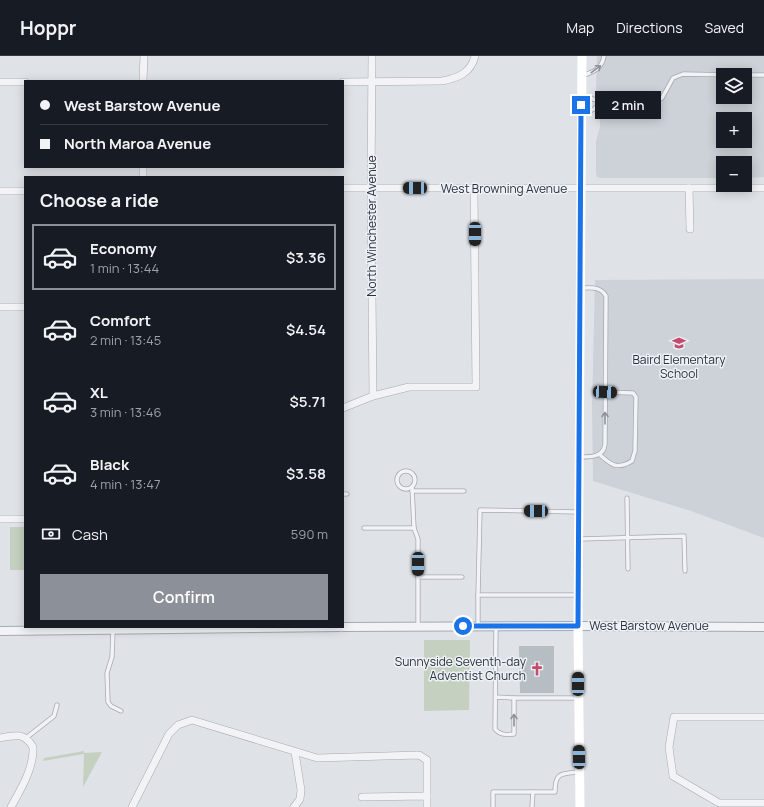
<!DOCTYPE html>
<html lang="en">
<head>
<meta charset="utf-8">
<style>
  body { margin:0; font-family:Manrope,sans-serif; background:#20242c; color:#f1f3f6; height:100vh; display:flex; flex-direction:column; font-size:15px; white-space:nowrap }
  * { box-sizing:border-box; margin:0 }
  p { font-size:13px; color:#9ea1a6 }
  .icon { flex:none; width:22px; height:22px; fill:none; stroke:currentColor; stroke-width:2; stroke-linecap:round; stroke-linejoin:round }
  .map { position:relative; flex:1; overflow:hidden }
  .drawer { position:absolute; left:24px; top:120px; width:320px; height:452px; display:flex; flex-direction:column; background:#171b24; border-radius:0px; box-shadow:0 2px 10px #0003 }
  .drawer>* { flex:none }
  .hud { position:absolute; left:24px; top:24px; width:320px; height:88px; border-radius:0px; box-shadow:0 2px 10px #0003; display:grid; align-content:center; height:88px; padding:0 16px; background:#171b24 }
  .controls { position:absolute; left:716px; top:12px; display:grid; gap:8px }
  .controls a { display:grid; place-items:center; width:36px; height:36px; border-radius:0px; background:#171b24; box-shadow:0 2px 10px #0003; font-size:20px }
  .end { position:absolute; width:18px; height:18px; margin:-9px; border:5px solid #1a73e8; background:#fff; box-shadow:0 0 0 2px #fff }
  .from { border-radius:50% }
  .bubble { position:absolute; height:28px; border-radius:0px; background:#171b24; box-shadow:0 2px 10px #0003; font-size:13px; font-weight:600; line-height:28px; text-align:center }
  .car { position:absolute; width:12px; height:24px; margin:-12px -6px; border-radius:5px; box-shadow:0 0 3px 1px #0007; background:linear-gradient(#222 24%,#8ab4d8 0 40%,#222 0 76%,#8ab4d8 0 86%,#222 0) }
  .hud b { display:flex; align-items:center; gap:14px; height:38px; font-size:15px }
  .hud b+b { border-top:1px solid #363941 }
  .hud i { width:10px; height:10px; background:#f1f3f6 }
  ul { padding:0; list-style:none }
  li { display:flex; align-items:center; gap:12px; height:66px; margin:0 8px 6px; padding:0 8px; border:2px solid transparent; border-radius:0px }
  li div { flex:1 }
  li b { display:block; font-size:15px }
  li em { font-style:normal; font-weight:600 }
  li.selected { border-color:#8c9099 }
  li>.icon { width:36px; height:36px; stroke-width:1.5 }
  h2 { padding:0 16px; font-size:18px; line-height:48px }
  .pay { display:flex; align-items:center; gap:10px; height:44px; padding:0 16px; font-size:15px }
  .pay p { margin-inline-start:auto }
  .cta { display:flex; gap:8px; margin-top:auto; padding:8px 16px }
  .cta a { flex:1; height:46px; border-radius:0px; background:#8c9099; color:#fff; font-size:16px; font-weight:600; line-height:46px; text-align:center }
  header { display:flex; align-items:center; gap:24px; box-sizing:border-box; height:56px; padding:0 20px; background:#171b24; border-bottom:1px solid #363941 }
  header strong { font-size:19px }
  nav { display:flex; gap:22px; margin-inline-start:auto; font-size:14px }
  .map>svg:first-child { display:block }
  .built { fill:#cdd2d9; fill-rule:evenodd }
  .green { fill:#c6d0c0 }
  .building { fill:#b6bdc3 }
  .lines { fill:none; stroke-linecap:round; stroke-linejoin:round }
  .service-casing { stroke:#a5aab1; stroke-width:5 }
  .minor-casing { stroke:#a5aab1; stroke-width:8 }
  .tertiary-casing { stroke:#a5aab1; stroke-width:10 }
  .service { stroke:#f1f3f6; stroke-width:3.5 }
  .minor { stroke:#f1f3f6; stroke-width:7 }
  .tertiary { stroke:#f1f3f6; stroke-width:8 }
  .secondary { stroke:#fff; stroke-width:9 }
  .oneway { stroke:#8d929a }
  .route { stroke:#1a73e8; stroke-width:5 }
  .labels { text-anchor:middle; stroke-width:3; stroke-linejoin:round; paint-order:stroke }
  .street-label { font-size:12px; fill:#29323d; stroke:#eef1f5 }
  .poi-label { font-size:12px; fill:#29323d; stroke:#eef1f5 }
</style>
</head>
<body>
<header>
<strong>Hoppr</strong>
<nav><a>Map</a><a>Directions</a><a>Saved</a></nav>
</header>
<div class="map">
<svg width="764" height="751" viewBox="0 0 764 751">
  <rect width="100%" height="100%" fill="#dfe3e7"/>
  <g class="built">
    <path d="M597,0h167v121l-19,1v-15h-22v15h-122l-4,-1 -1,-4v-32l4,-14v-11l3,-3v-15l-5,-1 -2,-3zM723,19h22v22h-22zM723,63h22v22h-22z"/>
    <path d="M764,223v259l-73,-27 -98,-30 -1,-75 3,-126z"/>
  </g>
  <g class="green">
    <rect x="10" y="471" width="15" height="43"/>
    <path d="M424,584h46l-1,70 -45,1z"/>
    <path d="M84,695v2l18,-1 -19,35 1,-33 -41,7 1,-3z"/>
  </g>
  <path class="building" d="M519,590h35v47h-34z"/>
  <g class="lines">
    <g class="service-casing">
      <g id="service">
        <path d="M745,19h19"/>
        <path d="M582,20c11,-4 20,-7 22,-20"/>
        <path d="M599,47l58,-2 5,-3 11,-20 10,-4 49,1"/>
        <path d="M582,59l12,-6 5,-5 -3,-4 -14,-4"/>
        <path d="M599,398c12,11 18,16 33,7l3,-10 1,-54 -3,-4 -28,-1"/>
        <path d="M580,401c11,0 24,0 25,-13l1,-148c-6,-10 -15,-8 -25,-8"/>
        <circle cx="406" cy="424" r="9"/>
        <path d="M412,431l2,41 4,11v87"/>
        <path d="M412,435h52"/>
        <path d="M343,438h4"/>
        <path d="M627,442l1,71"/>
        <path d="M364,472h50"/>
        <path d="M580,483l104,-3 1,35"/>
        <path d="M418,521h44"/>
        <path d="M578,539h-100l2,-85 98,2"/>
        <path d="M478,570v-31"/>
        <path d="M113,575l-1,26 -5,16 1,29 3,4 10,5"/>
        <path d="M496,641l18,1v36c-8,1 -14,1 -19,-5l1,-102"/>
        <path d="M514,642h63"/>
        <path d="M26,682l28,-22 3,-11"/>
        <path d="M493,751v-15h62c0,-20 6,-18 24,-20"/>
        <path d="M532,751l1,-15"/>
      </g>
    </g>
    <g class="minor-casing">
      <g id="minor">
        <path d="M372,0l-1,132 2,208"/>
        <path d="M143,25l1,-25"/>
        <path d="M0,26h25"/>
        <path d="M343,26l99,-1c16,-3 29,-8 33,-25"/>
        <path d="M143,121v-10"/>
        <path d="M343,132h421"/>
        <path d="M689,132l1,41"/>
        <path d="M0,135h25"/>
        <path d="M0,251h25"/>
        <path d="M343,352l30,-12 36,-9h67l-2,-198"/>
        <path d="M0,463h25"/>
        <path d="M764,661h-90l-5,30 4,29 46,27h45"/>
        <path d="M0,682c15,-3 24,-6 33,9 1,21 -12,42 -22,60"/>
        <path d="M362,741l65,-1v11"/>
        <path d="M132,751l37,-73 9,-9 14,-5 125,38 102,-3 8,5v36"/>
        <path d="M294,751l6,-8 1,-9 -6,-38"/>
      </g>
    </g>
    <g class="tertiary-casing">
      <g id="tertiary">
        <path d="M343,571l235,-1 186,1"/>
        <path d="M0,575l339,-4"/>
      </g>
    </g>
    <use href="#service" class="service"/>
    <use href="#minor" class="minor"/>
    <use href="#tertiary" class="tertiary"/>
    <path class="secondary" d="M580,751l-2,-181 4,-570"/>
  </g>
  <defs><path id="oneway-shaft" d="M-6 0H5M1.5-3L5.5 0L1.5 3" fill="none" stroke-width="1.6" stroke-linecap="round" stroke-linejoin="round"/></defs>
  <g class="oneway">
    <use href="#oneway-shaft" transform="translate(596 13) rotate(-37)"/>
    <use href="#oneway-shaft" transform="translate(605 362) rotate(-90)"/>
    <use href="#oneway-shaft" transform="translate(514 664) rotate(-90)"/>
  </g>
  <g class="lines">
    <path class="route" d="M463,570h115l3,-521"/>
  </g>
  <defs>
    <g id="school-bare" transform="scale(1.08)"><path d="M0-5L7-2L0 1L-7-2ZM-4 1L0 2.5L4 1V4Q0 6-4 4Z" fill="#c34c6c" stroke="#eef1f5" stroke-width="2.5" paint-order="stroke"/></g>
    <g id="church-bare" transform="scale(1.08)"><path d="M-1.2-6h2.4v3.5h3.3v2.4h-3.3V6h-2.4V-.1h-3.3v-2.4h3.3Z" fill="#c34c6c" stroke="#eef1f5" stroke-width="2.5" paint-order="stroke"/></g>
  </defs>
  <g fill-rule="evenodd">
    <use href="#school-bare" x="679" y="287"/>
    <use href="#church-bare" x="537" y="613"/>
  </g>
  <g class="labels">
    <g class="street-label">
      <text x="504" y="137">West Browning Avenue</text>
      <text transform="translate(372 170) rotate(-90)" y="4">North Winchester Avenue</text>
      <text x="649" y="574">West Barstow Avenue</text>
    </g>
    <g class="poi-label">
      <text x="679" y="308">Baird Elementary<tspan x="679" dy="14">School</tspan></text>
      <text x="526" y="610" text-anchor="end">Sunnyside Seventh-day<tspan x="526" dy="14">Adventist Church</tspan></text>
    </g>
  </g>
</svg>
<div class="controls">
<a><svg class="icon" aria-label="layers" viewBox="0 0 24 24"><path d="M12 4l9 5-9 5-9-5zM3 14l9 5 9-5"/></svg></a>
<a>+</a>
<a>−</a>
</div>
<i class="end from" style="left:463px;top:570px"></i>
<i class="end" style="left:581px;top:49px"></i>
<div class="bubble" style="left:595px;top:35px;width:66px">2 min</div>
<i class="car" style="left:415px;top:132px;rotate:270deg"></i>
<i class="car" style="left:475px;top:178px;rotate:180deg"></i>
<i class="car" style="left:605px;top:336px;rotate:93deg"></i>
<i class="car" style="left:536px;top:455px;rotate:271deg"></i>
<i class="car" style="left:418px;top:508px;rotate:180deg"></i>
<i class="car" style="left:578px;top:628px;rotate:0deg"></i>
<i class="car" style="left:579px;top:701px;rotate:359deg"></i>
<div class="hud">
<b><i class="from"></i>West Barstow Avenue</b>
<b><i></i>North Maroa Avenue</b>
</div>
<section class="drawer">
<h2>Choose a ride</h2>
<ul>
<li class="selected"><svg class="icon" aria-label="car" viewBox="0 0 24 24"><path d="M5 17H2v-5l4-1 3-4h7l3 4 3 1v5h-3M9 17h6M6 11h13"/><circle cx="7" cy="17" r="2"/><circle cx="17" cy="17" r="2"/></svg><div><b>Economy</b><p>1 min · 13:44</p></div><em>$3.36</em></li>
<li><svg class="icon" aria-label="car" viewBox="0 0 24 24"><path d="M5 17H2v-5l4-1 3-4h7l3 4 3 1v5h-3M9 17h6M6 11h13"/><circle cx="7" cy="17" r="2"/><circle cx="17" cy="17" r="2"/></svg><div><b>Comfort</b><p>2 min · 13:45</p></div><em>$4.54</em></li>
<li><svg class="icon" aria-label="car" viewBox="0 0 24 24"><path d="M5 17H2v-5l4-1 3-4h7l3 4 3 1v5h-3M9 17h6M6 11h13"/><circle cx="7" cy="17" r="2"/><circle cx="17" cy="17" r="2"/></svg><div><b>XL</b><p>3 min · 13:46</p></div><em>$5.71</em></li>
<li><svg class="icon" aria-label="car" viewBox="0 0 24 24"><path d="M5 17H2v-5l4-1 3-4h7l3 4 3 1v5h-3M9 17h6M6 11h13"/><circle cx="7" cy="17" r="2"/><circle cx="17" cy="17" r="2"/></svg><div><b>Black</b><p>4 min · 13:47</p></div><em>$3.58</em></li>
</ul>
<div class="pay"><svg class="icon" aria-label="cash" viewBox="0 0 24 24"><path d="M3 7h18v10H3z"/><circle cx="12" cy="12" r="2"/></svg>Cash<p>590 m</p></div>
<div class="cta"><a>Confirm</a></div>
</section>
</div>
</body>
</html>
